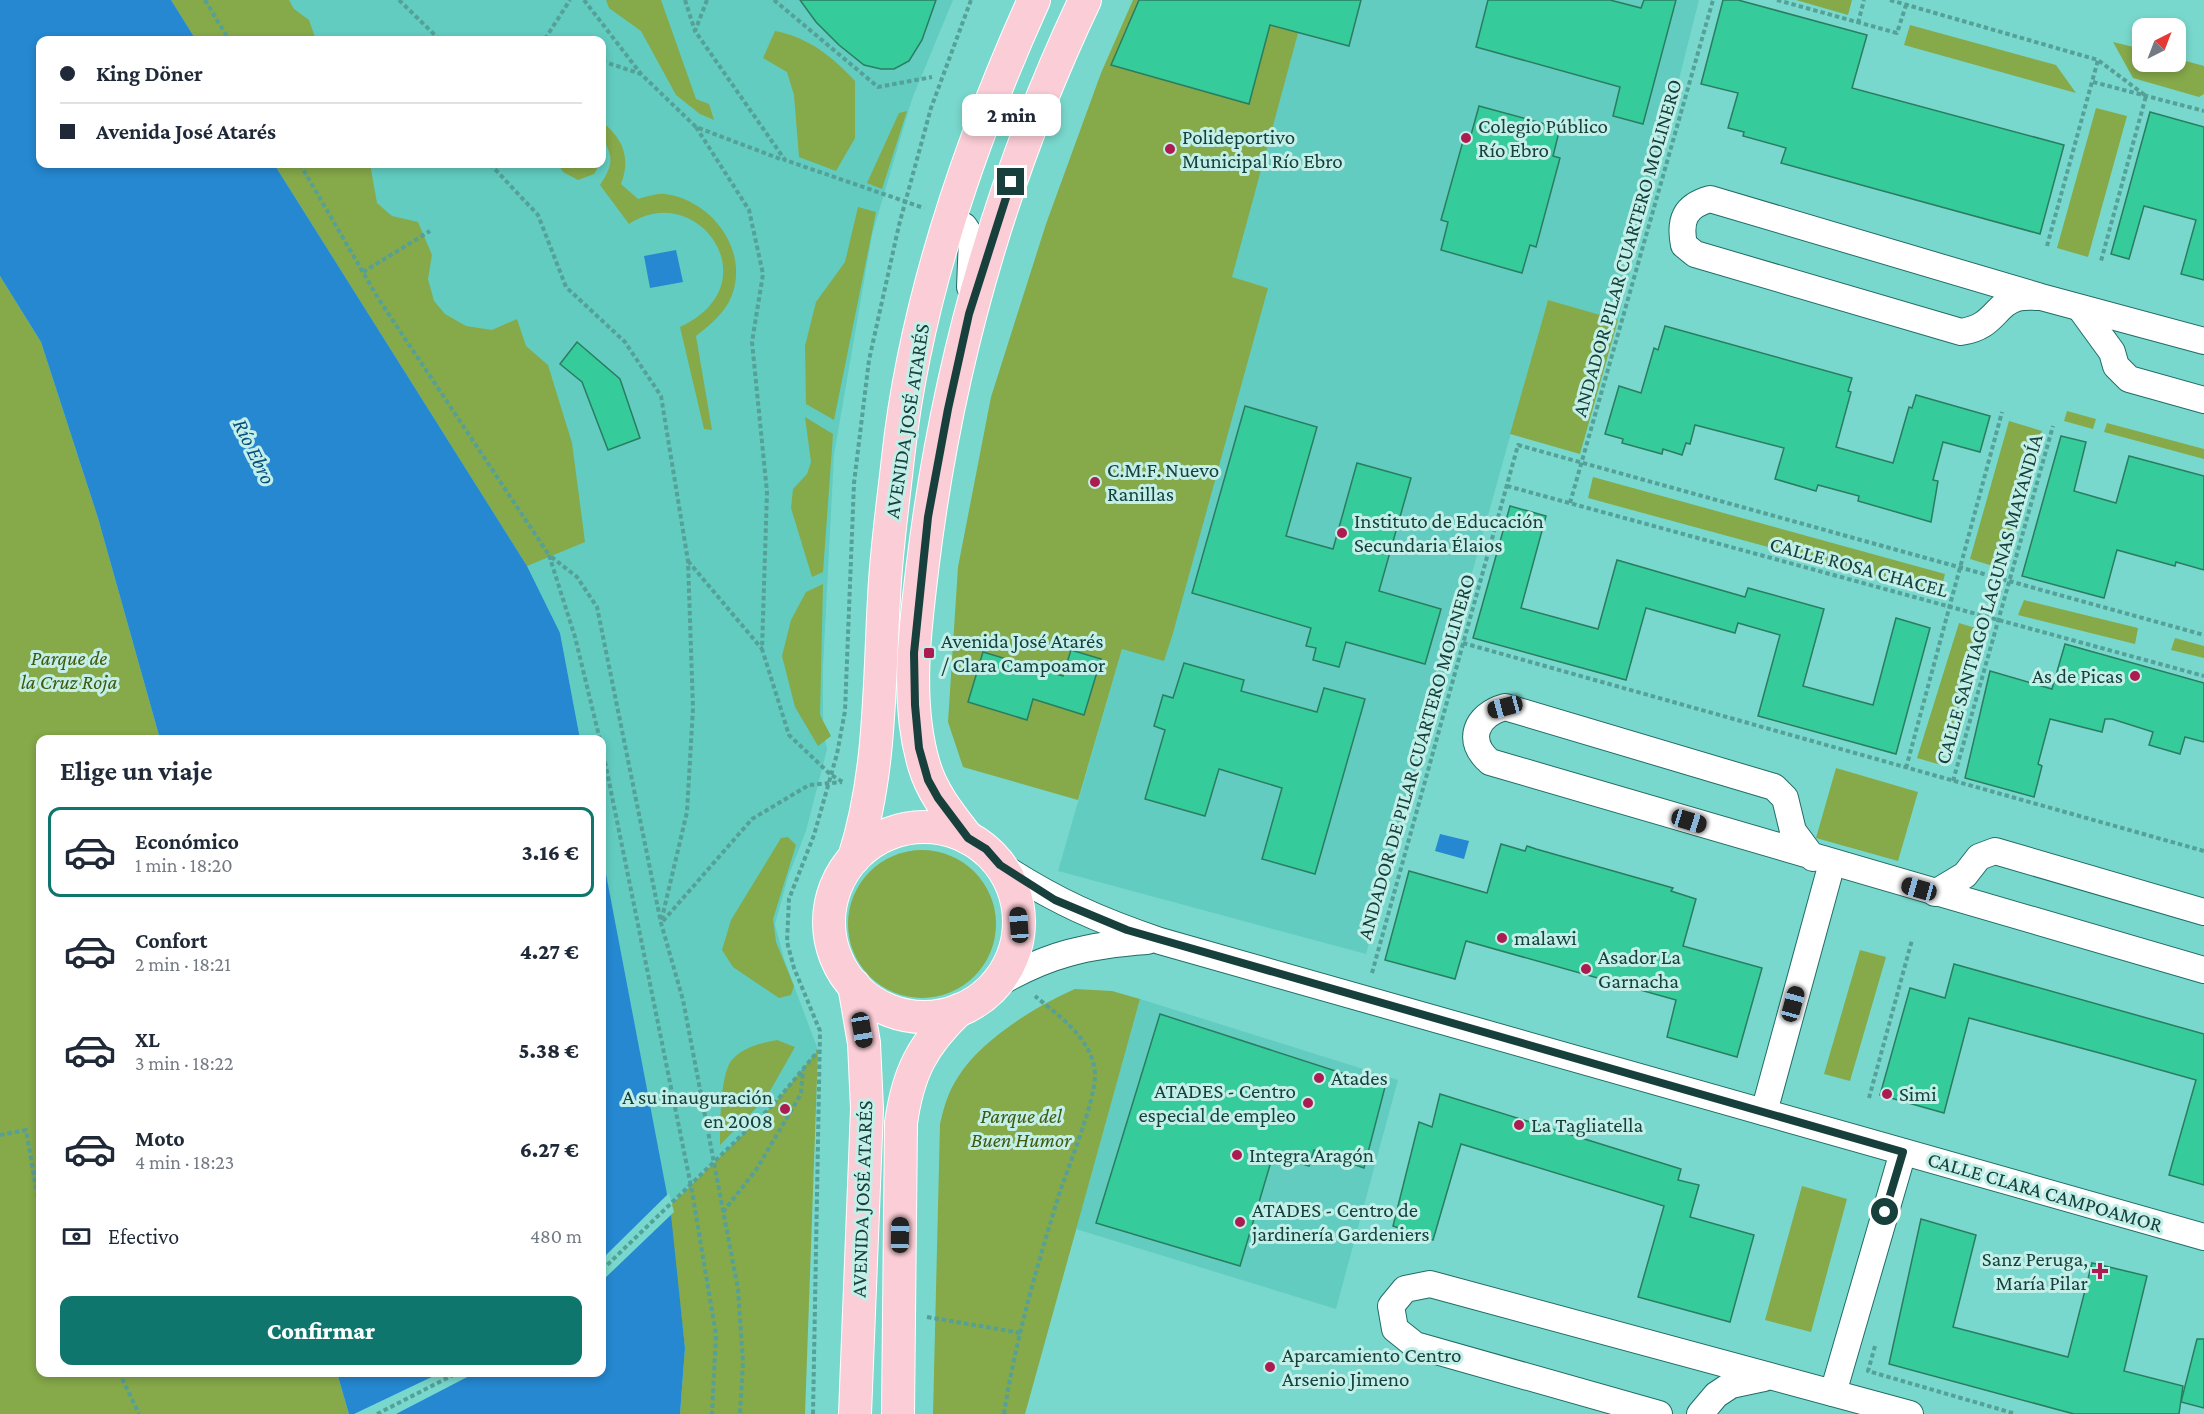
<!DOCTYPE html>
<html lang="es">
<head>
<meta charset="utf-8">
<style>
  body { margin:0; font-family:"Crimson Pro",serif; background:#f2f2f3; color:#1f2937; height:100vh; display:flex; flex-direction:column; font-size:22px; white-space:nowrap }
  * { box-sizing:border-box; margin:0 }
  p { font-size:20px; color:#747a83 }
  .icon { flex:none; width:33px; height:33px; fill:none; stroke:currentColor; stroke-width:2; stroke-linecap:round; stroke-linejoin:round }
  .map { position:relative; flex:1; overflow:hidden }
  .details { position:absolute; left:36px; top:735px; width:570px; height:642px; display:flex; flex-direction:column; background:#fff; border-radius:12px; box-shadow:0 3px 9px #0003 }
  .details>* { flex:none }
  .banner { position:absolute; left:36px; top:36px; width:570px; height:132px; border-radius:12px; box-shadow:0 3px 9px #0003; display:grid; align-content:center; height:132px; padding:0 24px; background:#fff }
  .needle { width:39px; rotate:42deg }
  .fabs { position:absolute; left:2132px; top:18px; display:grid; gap:12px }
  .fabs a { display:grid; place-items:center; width:54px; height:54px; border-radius:12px; background:#fff; box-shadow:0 3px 9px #0003; font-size:30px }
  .end { position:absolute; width:27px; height:27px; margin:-14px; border:8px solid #17403c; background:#fff; box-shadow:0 0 0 3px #fff }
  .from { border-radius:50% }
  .bubble { position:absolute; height:42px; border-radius:12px; background:#fff; box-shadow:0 3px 9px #0003; font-size:20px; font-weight:800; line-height:42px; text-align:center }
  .car { position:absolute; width:18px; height:36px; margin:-18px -9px; border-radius:8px; box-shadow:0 0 4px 2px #0007; background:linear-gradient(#222 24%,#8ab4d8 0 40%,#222 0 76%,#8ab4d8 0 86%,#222 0) }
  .banner b { display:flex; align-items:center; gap:21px; height:57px; font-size:22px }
  .banner b+b { border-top:2px solid #e0e1e3 }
  .banner i { width:15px; height:15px; background:#1f2937 }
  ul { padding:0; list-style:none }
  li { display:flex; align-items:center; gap:18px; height:90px; margin:0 12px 9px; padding:0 12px; border:3px solid transparent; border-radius:12px }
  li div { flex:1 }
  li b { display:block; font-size:22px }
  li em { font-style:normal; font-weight:800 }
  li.on { border-color:#0f766e }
  li>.icon { width:54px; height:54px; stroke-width:1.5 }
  h2 { padding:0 24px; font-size:27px; line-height:72px }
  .pay { display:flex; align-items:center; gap:15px; height:66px; padding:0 24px; font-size:22px }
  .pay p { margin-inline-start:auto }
  .button { display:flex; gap:12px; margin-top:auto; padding:12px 24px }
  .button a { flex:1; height:69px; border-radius:12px; background:#0f766e; color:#fff; font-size:24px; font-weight:800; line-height:69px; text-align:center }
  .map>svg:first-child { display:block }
  .built { fill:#62ccc1 }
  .green { fill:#86a94a }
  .water { fill:#2588d1 }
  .pier { fill:#79d8cd }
  .building { fill:#36cb9b; stroke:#2a7d60; stroke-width:1.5 }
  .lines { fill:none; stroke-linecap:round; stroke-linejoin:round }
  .minor-casing { stroke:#216d66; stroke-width:28 }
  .major-casing { stroke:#fff; stroke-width:34 }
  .path { stroke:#55a097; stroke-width:4; stroke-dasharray:4.5 3; stroke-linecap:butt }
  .minor { stroke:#fff; stroke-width:26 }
  .major { stroke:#fbcdd6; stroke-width:32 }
  .path-bridge { stroke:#55a097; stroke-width:4; stroke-dasharray:4.5 3; stroke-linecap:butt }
  .route { stroke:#17403c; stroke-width:8 }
  .poi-dot { fill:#ad1c50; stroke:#c3efe9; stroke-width:2 }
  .labels { text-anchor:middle; stroke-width:6; stroke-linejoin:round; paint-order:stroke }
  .poi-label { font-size:21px; fill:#17403c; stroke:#c3efe9; text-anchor:start }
  .street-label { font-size:21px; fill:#17403c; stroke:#c3efe9 }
  .park-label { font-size:21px; font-style:italic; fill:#41590b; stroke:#c3efe9 }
  .water-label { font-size:22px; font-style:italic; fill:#074e7f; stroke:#c3efe9 }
</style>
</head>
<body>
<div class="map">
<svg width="2204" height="1414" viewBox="0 0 2204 1414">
  <rect width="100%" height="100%" fill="#79d8cd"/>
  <g class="built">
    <path d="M171,0h782l-41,99 -40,136 -38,220 -11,212v64l4,18 -21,82 -18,46 -13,47 9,35 34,91 -44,54 -105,103 -67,-354v-113l-22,-1 -20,-106 -33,-67 -253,-402h328v-124h-406z"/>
    <path d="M1307,0h392l-81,320 -70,-20 -182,654 -308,-83 64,-222 146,-361 -37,-11z"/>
    <path d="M1140,999l258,81 -62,229 -260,-80z"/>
  </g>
  <g class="green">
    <path d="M171,0h118l5,9 15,11 7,20h-120z"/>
    <path d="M606,0h55l35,99 13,5 5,16 -14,-6 -24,-19 -35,-64 -32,-23z"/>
    <path d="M1133,0h174l-75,277 36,11 -95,345 -9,28 -42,-12 -44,151 -115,-33 -15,-45 10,-155 33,-170 55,-173 55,-151z"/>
    <path d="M1796,0h56l-4,15z"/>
    <path d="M1910,25l146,40 20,28 -172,-48z"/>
    <path d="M775,31c33,6 58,26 80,50v57l-19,33 -37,-14 -5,-62 -7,-23 -24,-14z"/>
    <path d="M2113,42l29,7v13h33v-4l29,8v28l-5,3 -66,-19z"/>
    <path d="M2096,108l31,8 -39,141 -31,-9z"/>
    <path d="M907,111l-25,78 -15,-6 32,-70z"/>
    <path d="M602,122c21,16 29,36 19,62l17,15c8,-2 19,-6 27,-5 46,6 84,55 67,101 -6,17 -22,30 -36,41l16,94 -8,-1 -24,-102c93,-43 17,-149 -51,-103l-29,-39c23,-34 1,-32 2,-63z"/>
    <path d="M274,164h96l7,39 15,13 26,6 14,33 -4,24 6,22 11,13 21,12 26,4 25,-11 9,27 22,19 24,78 13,99 -58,24z"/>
    <path d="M558,164h42l-6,10 -16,6 -15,-8z"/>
    <path d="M858,207l18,5 -42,208 -28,-16 -1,-58 11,-44 29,-40z"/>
    <path d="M0,276l41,66 57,176 62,221 -120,1v632l297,1 12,41h-349z"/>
    <path d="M1548,300l70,20 -38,134 -70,-20z"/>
    <path d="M2067,411l29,8 -3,10 -29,-8z"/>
    <path d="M805,417l28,17 -10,138 -11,5 -21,-69 2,-19 14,-15 4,-12z"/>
    <path d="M2009,421l33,10 -39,138 -33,-10z"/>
    <path d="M2107,423l97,26v10l-100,-27z"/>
    <path d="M1593,477l352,97 -5,20 -352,-96z"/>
    <path d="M823,584l-3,131 11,21 -13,10 -23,-39 -13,-51 9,-36 15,-28z"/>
    <path d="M2024,600l114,28 -3,16 -117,-29z"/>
    <path d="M1959,623l23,7 -41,135 -24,-7z"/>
    <path d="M2175,638l29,8v12l-33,-8z"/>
    <path d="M1836,768l82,24 -20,69 -82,-23z"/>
    <path d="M788,837l8,8 -23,74 3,23 18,44 -3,9 -12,3 -46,-31 -11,-17 9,-30 50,-82z"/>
    <circle cx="922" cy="924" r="74"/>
    <path d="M1860,950l26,7 -36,124 -26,-7z"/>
    <path d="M1075,989l37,2 28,8 -115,415h-92l7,-290c4,-17 8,-32 18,-47 22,-36 79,-72 117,-88z"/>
    <path d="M777,1040l18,7 -29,51 -46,47c0,-20 0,-68 11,-84 11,-14 30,-18 46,-21z"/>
    <path d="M818,1050l-13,364h-125l5,-66 -16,-141 105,-103z"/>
    <path d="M1802,1186l45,13 -36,133 -46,-12z"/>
  </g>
  <g class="water">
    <path d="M0,0h171l25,40h-156v124h234l253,402 33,67 20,106h-420l-62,-221 -57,-176 -41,-66z"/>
    <path d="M676,250l7,32 -33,6 -6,-32z"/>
    <path d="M1440,834l29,7 -5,18 -29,-8z"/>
    <path d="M602,853l69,362 14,133 -5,66h-331l-12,-41 265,-1z"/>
  </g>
  <g class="pier">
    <path d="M669,1193l5,19 -72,69v-22z"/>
    <path d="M440,1373h35l-79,41h-42z"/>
  </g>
  <g class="building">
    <path d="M800,0h136l-14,40 -13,21 -15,8h-13l-17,-4 -25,-20 -23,-23z"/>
    <path d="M1139,0h222l-12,46 -79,-21 -21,79 -138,-39z"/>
    <path d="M1488,0h122l31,8 3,-8h32l-33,124 -30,-8 7,-29 -144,-40z"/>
    <path d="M1723,0h15l129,35 -15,53 212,57 -24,89 -259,-71 5,-15 -43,-12 1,-4 -16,-4 10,-35 -37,-9z"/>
    <path d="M1479,106l81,22 -7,28 7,2 -24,89 -6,-2 -8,28 -81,-23 7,-28 -7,-2 24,-86 6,1z"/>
    <path d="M2150,112l54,15v153l-23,-6 15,-54 -52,-14 -15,53 -18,-5z"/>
    <path d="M1665,326l187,52 -4,13 3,1 -15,55 57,16 16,-56 3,1 4,-13 74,21 -10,36 -37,-10 -10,38 5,1 -7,41 -73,-21 1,-5 -41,-11 -2,6 -41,-12 9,-31 -89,-23 -5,19 -4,-1 -4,12 -19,-6 -1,5 -40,-11 1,-4 -18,-5 14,-48 22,7 13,-45 4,2z"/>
    <path d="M577,342l43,37 20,59 -32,12 -26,-68 -22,-18z"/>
    <path d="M1245,406l72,21 -31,109 47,13 24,-86 54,15 -32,113 62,18 -16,55 -79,-22 -7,25 -26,-7 3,-12 -10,-2 5,-18 -119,-35z"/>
    <path d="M2061,436l25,6 -12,49 42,12 13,-47 75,20v94l-28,-8 -1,4 -58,-16 -13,48 -82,-22z"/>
    <path d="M1510,506l36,10 -25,92 77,21 19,-69 128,37 3,-9 76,21 -21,77 70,19 23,-87 34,10 -34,126 -138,-38 22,-81 -42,-12 -3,10 -89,-25 -20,72 -153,-42z"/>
    <path d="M2065,644l139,39v59l-19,-5 -5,17 -31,-9 4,-13 -41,-13h-7l-3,13 -52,-13 -12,45 4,2 -8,31 -69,-19 25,-107 62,18z"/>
    <path d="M1071,650l30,9 -17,56 -51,-16 -6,21 -59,-18 15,-50 80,24z"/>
    <path d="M1184,663l60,17 -3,11 76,21 7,-24 41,11 -50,175 -53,-15 20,-71 -63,-19 -14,47 -60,-17 20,-69 -11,-4 9,-31 10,3z"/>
    <path d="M1501,844l24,7 2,-5 9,3 137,39 -2,3 25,8 -13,47 79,22 -25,89 -70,-20 9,-37 -210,-59 -11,38 -70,-19 24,-89 78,22z"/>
    <path d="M1954,964l250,70v151l-35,-10 27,-95 -89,-25 -138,-37 -25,95 -64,-18 30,-107 35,10z"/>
    <path d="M1160,1014l225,73 -21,81 -50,-18 -5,16 -36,-11 -33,111 -144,-43z"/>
    <path d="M1440,1094l241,75 -3,11 21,5 -9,32 64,18 -24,87 -92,-25 26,-91 -203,-62 -28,96 -40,-14 26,-104 13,5z"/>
    <path d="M1921,1219l55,16 -23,92 115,30 24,-94 55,13 -23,95 59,15 -4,28h-105l-185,-50z"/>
    <path d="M2197,1339h7v69l-23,-6z"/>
  </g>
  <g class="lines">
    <g class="minor-casing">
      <g id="minor">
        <path d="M949,219l15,7 8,12 -2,49"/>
        <path d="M2041,297c-7,0 -17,-1 -24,1 -23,7 -22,29 -56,34l-266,-78 -11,-9c-5,-25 1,-39 26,-46l331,98 163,44"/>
        <path d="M2080,308l32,44 4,14 13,13 75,21"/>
        <path d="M1813,858l-20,-27 -8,-33 -11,-11 -269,-80c-29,8 -40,34 -15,55l714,208"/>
        <path d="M1000,865c55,36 98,55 160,76l1044,296"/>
        <path d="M1935,893l30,-18 14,-18 16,-6 209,61"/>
        <path d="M996,985c51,-31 93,-40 151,-44"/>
        <path d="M1764,1112l68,-249"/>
        <path d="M1833,1393l70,-241"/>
        <path d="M1659,1414l-244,-69 -20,-16 -4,-23 14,-17 25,-5 480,130"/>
        <path d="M1700,1414l16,-19 15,-10 33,-7"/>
      </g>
    </g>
    <g class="major-casing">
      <g id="major">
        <circle cx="924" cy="922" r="95"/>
        <path d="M968,838c-17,-22 -36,-45 -44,-73 -19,-64 -9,-137 -1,-202 24,-195 78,-386 162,-563"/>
        <path d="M854,858c27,-84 25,-173 30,-260 2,-47 9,-94 14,-140 17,-157 71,-314 136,-458"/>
        <path d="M854,985l10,58 3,66 -12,305"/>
        <path d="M898,1414l3,-291c7,-50 21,-78 58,-113"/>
      </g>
    </g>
    <g class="path">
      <path d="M205,0l24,40"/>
      <path d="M399,0l41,40"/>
      <path d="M584,0l57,74 55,53 87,33"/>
      <path d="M685,0l10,31"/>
      <path d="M707,0l-12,31 90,129 139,48"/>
      <path d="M774,0l104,87 54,-10"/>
      <path d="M1777,0l120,33 9,-28"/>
      <path d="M1890,0l208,60 48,36 -45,165"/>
      <path d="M1858,23l6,-23"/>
      <path d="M440,39l14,1"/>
      <path d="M530,40l15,-1 25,-39"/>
      <path d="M602,61l39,13"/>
      <path d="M2093,82l111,29"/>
      <path d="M696,127l53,83 14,64 -11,68 15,150 -5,157 27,86 42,40 12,7"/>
      <path d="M300,164l78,134 171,257"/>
      <path d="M490,164l48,51 28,72 59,55 36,54 27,165 5,147 -6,104 -26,110"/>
      <path d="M2047,246l51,-186"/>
      <path d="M363,272l67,-41"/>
      <path d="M1507,486l697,190"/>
      <path d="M1570,503l143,-503"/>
      <path d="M688,561l74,88"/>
      <path d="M1463,643l741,208"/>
      <path d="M600,740l-25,-103 -26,-82 28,22 20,30 64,316 22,77 55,289 5,74 -3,51"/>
      <path d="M602,747l90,444 24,144 -4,79"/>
      <path d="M1906,768l96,-356"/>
      <path d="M1953,781l100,-355"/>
      <path d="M663,921l89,-102 57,-34 33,-3"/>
      <path d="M1372,973l146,-528 686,190"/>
      <path d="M1869,1098l43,-158"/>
      <path d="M774,1104l44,-53"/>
      <path d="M0,1135l26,-5 14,81"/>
      <path d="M723,1212l33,-42 45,-76 2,-24"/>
      <path d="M927,1317l94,16"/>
      <path d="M1875,1346l-7,25 148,43"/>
      <path d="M119,1372l20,42"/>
      <path d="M377,1414l82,-42"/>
      <path d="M813,1414l7,-383 -26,-63 -7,-26 2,-43 25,-64 23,-81 8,-43 9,-228 15,-123 30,-135 32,-117 40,-108"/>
      <path d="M1004,1414c11,-72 32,-144 53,-213 9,-30 39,-100 38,-127 -2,-35 -36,-58 -60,-78"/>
    </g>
    <use href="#minor" class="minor"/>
    <use href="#major" class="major"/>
    <path class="path-bridge" d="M602,1270l172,-166"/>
  </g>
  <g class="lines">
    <path class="route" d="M1011,182l-42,132 -21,95 -20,108 -14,136 1,52 4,43 9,32 10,18 30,40 18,11 14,16 55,35 72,30 776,222 -18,60"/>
  </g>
  <g class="poi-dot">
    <circle cx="1466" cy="138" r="6"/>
    <circle cx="1170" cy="149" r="6"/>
    <circle cx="1095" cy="482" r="6"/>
    <circle cx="1342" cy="533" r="6"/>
    <rect x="923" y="647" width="12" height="12" rx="3"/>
    <circle cx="2135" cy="676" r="6"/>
    <circle cx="1502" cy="938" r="6"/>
    <circle cx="1586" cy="969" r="6"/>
    <circle cx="1319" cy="1078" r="6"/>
    <circle cx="1887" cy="1094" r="6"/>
    <circle cx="1308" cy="1103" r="6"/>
    <circle cx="785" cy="1109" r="6"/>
    <circle cx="1519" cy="1125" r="6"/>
    <circle cx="1237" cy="1155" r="6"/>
    <circle cx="1240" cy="1222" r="6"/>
    <path d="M2097 1262h6v6h6v6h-6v6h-6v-6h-6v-6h6z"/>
    <circle cx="1270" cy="1367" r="6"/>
  </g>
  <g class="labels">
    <g class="poi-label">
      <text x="1478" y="133">Colegio Público<tspan x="1478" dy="24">Río Ebro</tspan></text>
      <text x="1182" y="144">Polideportivo<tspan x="1182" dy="24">Municipal Río Ebro</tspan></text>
      <text x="1107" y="477">C.M.F. Nuevo<tspan x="1107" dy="24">Ranillas</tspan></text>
      <text x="1354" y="528">Instituto de Educación<tspan x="1354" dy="24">Secundaria Élaios</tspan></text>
      <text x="941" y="648">Avenida José Atarés<tspan x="941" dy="24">/ Clara Campoamor</tspan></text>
      <text x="2123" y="683" text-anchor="end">As de Picas</text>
      <text x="1514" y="945">malawi</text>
      <text x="1598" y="964">Asador La<tspan x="1598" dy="24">Garnacha</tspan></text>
      <text x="1331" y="1085">Atades</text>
      <text x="1296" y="1098" text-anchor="end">ATADES - Centro<tspan x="1296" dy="24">especial de empleo</tspan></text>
      <text x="1899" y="1101">Simi</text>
      <text x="773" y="1104" text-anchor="end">A su inauguración<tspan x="773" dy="24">en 2008</tspan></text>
      <text x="1531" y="1132">La Tagliatella</text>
      <text x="1249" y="1162">Integra Aragón</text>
      <text x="1252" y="1217">ATADES - Centro de<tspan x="1252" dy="24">jardinería Gardeniers</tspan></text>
      <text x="2088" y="1266" text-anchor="end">Sanz Peruga,<tspan x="2088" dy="24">María Pilar</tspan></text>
      <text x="1282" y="1362">Aparcamiento Centro<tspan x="1282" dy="24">Arsenio Jimeno</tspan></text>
    </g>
    <g class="street-label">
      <text transform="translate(1627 248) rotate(-74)" y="7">ANDADOR PILAR CUARTERO MOLINERO</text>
      <text transform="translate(907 421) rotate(-81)" y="7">AVENIDA JOSÉ ATARÉS</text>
      <text transform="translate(1859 567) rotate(15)" y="7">CALLE ROSA CHACEL</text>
      <text transform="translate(1989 599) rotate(-74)" y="7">CALLE SANTIAGO LAGUNAS MAYANDÍA</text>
      <text transform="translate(1416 757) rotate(-74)" y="7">ANDADOR DE PILAR CUARTERO MOLINERO</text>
      <text transform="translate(2045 1192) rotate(16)" y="7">CALLE CLARA CAMPOAMOR</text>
      <text transform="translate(862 1199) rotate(-88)" y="7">AVENIDA JOSÉ ATARÉS</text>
    </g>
    <g class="park-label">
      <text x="69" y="665">Parque de<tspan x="69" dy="24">la Cruz Roja</tspan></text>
      <text x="1021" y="1123">Parque del<tspan x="1021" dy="24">Buen Humor</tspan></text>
    </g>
    <g class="water-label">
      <text transform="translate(255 451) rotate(64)" y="8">Río Ebro</text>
    </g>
  </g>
</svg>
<div class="fabs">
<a><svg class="needle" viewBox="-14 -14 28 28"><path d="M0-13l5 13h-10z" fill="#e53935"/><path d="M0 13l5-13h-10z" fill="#747a83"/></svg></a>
</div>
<i class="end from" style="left:1885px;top:1212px"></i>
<i class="end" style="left:1011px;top:182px"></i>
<div class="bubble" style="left:962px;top:94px;width:99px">2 min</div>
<i class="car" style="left:1505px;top:707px;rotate:255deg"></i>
<i class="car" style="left:1689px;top:821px;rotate:107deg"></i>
<i class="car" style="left:1919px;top:889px;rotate:286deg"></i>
<i class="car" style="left:1019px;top:925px;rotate:356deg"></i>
<i class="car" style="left:1793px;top:1004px;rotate:15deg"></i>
<i class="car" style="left:862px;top:1030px;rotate:170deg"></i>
<i class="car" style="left:900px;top:1235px;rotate:1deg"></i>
<div class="banner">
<b><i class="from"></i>King Döner</b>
<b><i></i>Avenida José Atarés</b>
</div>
<section class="details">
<h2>Elige un viaje</h2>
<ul>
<li class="on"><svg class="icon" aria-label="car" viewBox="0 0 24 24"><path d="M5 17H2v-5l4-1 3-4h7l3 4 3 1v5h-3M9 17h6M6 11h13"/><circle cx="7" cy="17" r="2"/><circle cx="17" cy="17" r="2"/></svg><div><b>Económico</b><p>1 min · 18:20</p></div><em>3.16 €</em></li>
<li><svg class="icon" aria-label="car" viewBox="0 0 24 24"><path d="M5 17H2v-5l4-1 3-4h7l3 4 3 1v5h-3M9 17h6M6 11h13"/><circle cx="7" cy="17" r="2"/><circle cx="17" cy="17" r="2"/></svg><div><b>Confort</b><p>2 min · 18:21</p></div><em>4.27 €</em></li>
<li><svg class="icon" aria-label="car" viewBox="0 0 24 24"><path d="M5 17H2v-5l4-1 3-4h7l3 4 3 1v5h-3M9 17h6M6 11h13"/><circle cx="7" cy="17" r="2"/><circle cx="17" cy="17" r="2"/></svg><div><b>XL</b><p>3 min · 18:22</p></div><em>5.38 €</em></li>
<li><svg class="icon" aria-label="car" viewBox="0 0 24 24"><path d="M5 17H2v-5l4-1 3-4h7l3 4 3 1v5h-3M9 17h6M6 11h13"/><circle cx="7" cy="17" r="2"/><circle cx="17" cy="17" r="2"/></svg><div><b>Moto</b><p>4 min · 18:23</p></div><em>6.27 €</em></li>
</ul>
<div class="pay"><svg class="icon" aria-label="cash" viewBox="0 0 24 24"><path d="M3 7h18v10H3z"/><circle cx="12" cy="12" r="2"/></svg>Efectivo<p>480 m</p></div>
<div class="button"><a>Confirmar</a></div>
</section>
</div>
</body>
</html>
